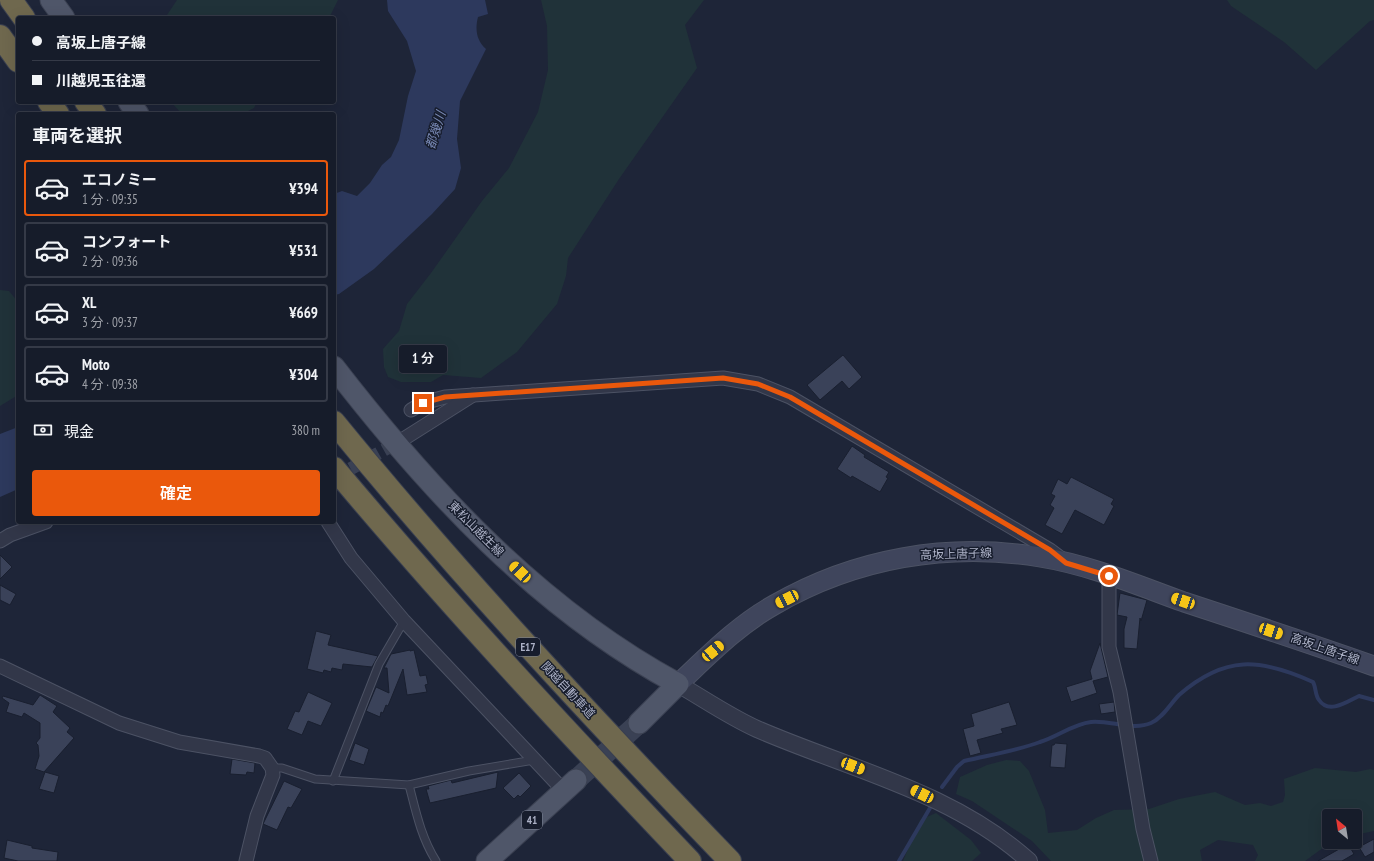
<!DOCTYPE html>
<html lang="ja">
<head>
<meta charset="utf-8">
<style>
  body { margin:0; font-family:"PT Sans Narrow","Noto Sans JP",sans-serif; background:#232936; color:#f1f3f6; height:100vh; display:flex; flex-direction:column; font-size:15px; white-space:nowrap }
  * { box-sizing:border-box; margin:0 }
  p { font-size:13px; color:#9ea1a8 }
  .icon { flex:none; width:22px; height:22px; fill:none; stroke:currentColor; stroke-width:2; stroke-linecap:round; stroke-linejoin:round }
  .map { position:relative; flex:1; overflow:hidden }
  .side { position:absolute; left:16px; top:112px; width:320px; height:412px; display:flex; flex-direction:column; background:#161c2a; border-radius:4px; box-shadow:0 4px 16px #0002,0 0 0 1px #353a47 }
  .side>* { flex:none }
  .hud { position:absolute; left:16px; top:16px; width:320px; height:88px; border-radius:4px; box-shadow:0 4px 16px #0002,0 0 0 1px #353a47; display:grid; align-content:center; height:88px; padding:0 16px; background:#161c2a }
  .needle { width:26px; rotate:330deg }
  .fabs { position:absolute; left:1322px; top:809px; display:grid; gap:8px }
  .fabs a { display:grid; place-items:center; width:40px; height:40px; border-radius:4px; background:#161c2a; box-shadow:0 4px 16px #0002,0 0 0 1px #353a47; font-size:20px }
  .end { position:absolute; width:18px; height:18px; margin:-9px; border:5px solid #ea580c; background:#fff; box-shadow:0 0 0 2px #fff }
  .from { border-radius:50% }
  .bubble { position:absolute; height:28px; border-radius:4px; background:#161c2a; box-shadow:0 4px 16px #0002,0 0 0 1px #353a47; font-size:13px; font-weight:600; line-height:28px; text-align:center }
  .car { position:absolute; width:12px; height:24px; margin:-12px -6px; border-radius:5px; box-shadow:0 0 3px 1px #0007; background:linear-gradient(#f5c518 24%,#345 0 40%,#f5c518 0 76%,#345 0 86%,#f5c518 0) }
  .hud b { display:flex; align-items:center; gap:14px; height:38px; font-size:15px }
  .hud b+b { border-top:1px solid #353a47 }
  .hud i { width:10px; height:10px; background:#f1f3f6 }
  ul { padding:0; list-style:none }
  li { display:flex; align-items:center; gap:12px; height:56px; margin:0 8px 6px; padding:0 8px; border:2px solid #353a47; border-radius:4px }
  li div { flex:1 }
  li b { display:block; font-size:15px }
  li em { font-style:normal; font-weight:600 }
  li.current { border-color:#ea580c }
  li>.icon { width:36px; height:36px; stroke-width:1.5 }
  h2 { padding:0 16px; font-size:18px; line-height:48px }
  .pay { display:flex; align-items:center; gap:10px; height:44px; padding:0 16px; font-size:15px }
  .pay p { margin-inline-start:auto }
  .button { display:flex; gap:8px; margin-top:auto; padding:8px 16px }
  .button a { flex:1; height:46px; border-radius:4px; background:#ea580c; color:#fff; font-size:16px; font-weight:600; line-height:46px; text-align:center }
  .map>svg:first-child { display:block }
  .green { fill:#203239 }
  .water { fill:#2d395d }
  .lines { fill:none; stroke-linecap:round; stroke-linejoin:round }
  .stream { stroke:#2d395d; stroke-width:4 }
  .building { fill:#3a4259; stroke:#191f2f }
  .minor-tunnel { stroke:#3a4154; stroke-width:13; stroke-dasharray:13 6; stroke-linecap:butt }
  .primary-tunnel { stroke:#3a4154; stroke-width:21; stroke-dasharray:21 10; stroke-linecap:butt }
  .service-casing { stroke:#4c5264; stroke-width:9 }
  .minor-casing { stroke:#4c5264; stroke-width:15 }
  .tertiary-casing { stroke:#4c5264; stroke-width:18 }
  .secondary-casing { stroke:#4c5264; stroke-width:21 }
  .primary-casing { stroke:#3b4152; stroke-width:23 }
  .motorway-casing { stroke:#393f50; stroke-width:24 }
  .service { stroke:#323749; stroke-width:7 }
  .minor { stroke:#323749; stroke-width:13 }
  .tertiary { stroke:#323749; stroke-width:16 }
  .secondary { stroke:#3f455c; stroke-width:19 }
  .primary { stroke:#4f5669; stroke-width:21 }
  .motorway { stroke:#6f684e; stroke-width:22 }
  .route { stroke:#ea580c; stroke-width:5 }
  .labels { text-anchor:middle; stroke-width:3; stroke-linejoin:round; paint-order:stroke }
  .shield { fill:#171d2d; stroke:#7f8598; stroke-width:1 }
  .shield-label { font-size:11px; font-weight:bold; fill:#acb1c6 }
  .street-label { font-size:12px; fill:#acb1c6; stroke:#171d2d }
  .water-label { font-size:13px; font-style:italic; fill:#7989b5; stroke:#171d2d }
</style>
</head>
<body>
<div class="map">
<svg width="1374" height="861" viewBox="0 0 1374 861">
  <rect width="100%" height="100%" fill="#1e2538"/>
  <g class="green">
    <path d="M177,0h161l-9,18h-164z"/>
    <path d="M541,0h163l-19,25 12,43 -78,111 -51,79 -2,18 -9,28 -40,48 -36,26 -38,-3 -12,7h-30l-13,-5 -4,-10 -1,-18 16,-18 8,-27 24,-31 51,-72 27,-33 29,-56 10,-42 -1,-44z"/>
    <path d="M1227,0h147v20l-4,1 -54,49 -32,-28 -53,-36z"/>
    <path d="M171,102h86l-3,6 -12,6h-60z"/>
    <path d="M0,290l9,1 9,11v93l-18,11z"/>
    <path d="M1006,760l14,1 9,10 16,39 3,23 29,-3 19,-12 18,-8 35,-1 30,-10 36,-7 30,13 15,-2 11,3 12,-4 2,-7 -1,-16 31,-11 41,4 14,-3 4,1v61l-19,4v-19h-26v26h2l-26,19h-50l3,-6 -5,-10 -35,-5 -18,10 2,11h-151l-19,-20 -60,-40 -16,-7 4,-17 27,-12z"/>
    <path d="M936,813l35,27 10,13 -9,8h-69l17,-41z"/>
  </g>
  <g class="water">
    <path d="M387,0h98l3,14 -10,3c-3,12 -2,23 8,32l-26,52 -3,38 4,29 -6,21 -23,25 -58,55 -35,25 -5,1v-101l8,-3 15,5 13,-13 12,-18 9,-8 8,-17 9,-44 8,-25 -9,-30 -19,-30z"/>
    <path d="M18,427v62l-18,8v-63z"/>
  </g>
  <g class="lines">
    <g class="stream">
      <path d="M942,787l15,-20 7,-6c25,-6 52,-10 76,-19 17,-5 33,-18 51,-20 19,-2 42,9 60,1 12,-5 19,-19 28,-28 46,-40 81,-37 134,-13 3,5 2,13 6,18 10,15 29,1 40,-4l15,4"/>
      <path d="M899,861l31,-53"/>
    </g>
  </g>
  <g class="building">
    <path d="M843,355l19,22 -13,12 -7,-8 -22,19 -13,-15z"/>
    <path d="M852,446l13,9 -1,2 25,15 -3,5 2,1 -8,14 -28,-16 -1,2 -14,-9z"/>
    <path d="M1071,477l43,22 -3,5 3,2 -10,19 -29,-15 -13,24 -17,-9 9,-17 -4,-3 5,-9 -4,-2 7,-15 9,5z"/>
    <path d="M0,555l12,12 -12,12z"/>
    <path d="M0,585l16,9 -6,11 -10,-5z"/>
    <path d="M1120,593l27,7 -6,21 -1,-3 -3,31 -13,-1v-19l3,-12 -10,-2z"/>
    <path d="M316,631l15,4 -3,10 50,11 -6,11 -29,-3 -1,6 -10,-2 -1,4 -7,-2 -1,3 -16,-4z"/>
    <path d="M1100,643l8,34 -15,4 4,12 -26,9 -5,-15 26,-8 -2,-8z"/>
    <path d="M410,650v1l4,-1 6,26 6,-1 2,9 -3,1 2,7 -20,3 -4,-26 -15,37 -2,-1 -3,8 -2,-1 -1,5 -14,-6 10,-24 13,6 -2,-25h-3l7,-14z"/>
    <path d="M308,692l24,11 -11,23 -13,-5 -6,14 -15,-6 8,-18 4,1z"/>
    <path d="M40,695l17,11 -4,6 17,16 -3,4 7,6 -30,34 -9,-3 4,-13 -1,-11 -2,-2 4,-5v-15l-16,-10 -2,4 -16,-5 3,-9 -7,-5 1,-2 30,9z"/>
    <path d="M1009,702l8,23 -16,4 2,4 -26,7 4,13 -11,3 -7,-27 11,-3 -3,-12z"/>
    <path d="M1114,702l1,10 -14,2 -2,-10z"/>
    <path d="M355,743l14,6 -5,16 -15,-5z"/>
    <path d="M1055,743l12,1 -2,24 -15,-1 2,-22h2z"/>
    <path d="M232,759l23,4 -1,10 -7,-1 -1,3 -16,-1z"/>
    <path d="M45,772l14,4 -5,17 -15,-4z"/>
    <path d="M498,772l-2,16 -66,15 -4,-14h3l-1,-3 23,-6 1,3z"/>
    <path d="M519,773l12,13 -11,11 -2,-2 -4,4 -11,-11z"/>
    <path d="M284,781l18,8 -11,19 -3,-1 -11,23 -14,-6z"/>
    <path d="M1374,839v13l-9,5 -6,-10z"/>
    <path d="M7,840l25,6v2l26,4 -1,9h-39l-14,-3z"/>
    <path d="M1348,844l6,10 -12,7h-24z"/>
  </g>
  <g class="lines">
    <path class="minor-tunnel" d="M334,478l68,-38"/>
    <path class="primary-tunnel" d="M576,780l63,-57"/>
    <g class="service-casing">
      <g id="service">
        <path d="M272,768h10l33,11 94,6 60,-14 65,-11"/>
        <path d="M333,781l46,-117 25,-43"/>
        <path d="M409,785c7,27 12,52 27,76"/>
      </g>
    </g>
    <g class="minor-casing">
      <g id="minor">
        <path d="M411,410l12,-7 22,-6 278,-19 35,6 32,13 260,153 12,9"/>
        <path d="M405,438l68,-43"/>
        <path d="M328,522l23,36 53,63 160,170"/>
        <path d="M0,541l10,-6 36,-13"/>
        <path d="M1109,576v71l11,45 23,137 8,32"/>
        <path d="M0,666l119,57 60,19 80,14 6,2 7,10 1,7 -16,41 -11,45"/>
      </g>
    </g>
    <g class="tertiary-casing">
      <path id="tertiary" d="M678,684c26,15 52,33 79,45 92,40 196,63 272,132"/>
    </g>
    <g class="secondary-casing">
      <path id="secondary" d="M678,684c30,-28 60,-59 96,-79 81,-47 174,-63 266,-48 50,8 97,28 144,45 64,21 127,42 190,64"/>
    </g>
    <g class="primary-casing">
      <g id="primary">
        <path d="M51,0l13,18"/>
        <path d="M129,102l9,12"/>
        <path d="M334,367c96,124 205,242 344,317l-39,39"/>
        <path d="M487,861l89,-81"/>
      </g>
    </g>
    <g class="motorway-casing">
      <g id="motorway">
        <path d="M11,0l13,18"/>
        <path d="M0,36l18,25"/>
        <path d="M49,102l9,12"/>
        <path d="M86,102l9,12"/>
        <path d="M334,422c125,153 259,297 396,439"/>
        <path d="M334,468c114,136 234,265 356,393"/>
      </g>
    </g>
    <use href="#service" class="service"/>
    <use href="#minor" class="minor"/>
    <use href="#tertiary" class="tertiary"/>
    <use href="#secondary" class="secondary"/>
    <use href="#primary" class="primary"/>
    <use href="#motorway" class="motorway"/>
  </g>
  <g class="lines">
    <path class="route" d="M423,403l22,-6 278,-19 35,6 32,13 260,153 16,13 43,13"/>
  </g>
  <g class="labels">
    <g class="shield">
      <rect x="516" y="638" width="24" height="18" rx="3"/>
      <rect x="522" y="811" width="20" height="18" rx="3"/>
    </g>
    <g class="shield-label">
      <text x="528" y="651">E17</text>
      <text x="532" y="824">41</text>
    </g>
    <g class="street-label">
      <text transform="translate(476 529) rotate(45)" y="4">東松山越生線</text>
      <text transform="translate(956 554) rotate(-2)" y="4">高坂上唐子線</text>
      <text transform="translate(1325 649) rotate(19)" y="4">高坂上唐子線</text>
      <text transform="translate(568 690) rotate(47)" y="4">関越自動車道</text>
    </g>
    <g class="water-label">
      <text transform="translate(435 130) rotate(-73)" y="5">都幾川</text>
    </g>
  </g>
</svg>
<div class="fabs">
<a><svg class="needle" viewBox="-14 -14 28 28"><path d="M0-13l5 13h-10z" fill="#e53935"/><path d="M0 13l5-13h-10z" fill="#9ea1a8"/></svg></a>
</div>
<i class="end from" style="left:1109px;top:576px"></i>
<i class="end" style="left:423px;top:403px"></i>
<div class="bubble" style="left:399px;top:345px;width:48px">1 分</div>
<i class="car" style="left:520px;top:572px;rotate:313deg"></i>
<i class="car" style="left:787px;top:599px;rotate:244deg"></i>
<i class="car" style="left:1183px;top:601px;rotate:289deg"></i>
<i class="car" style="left:1271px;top:631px;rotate:109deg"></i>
<i class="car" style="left:713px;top:651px;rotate:50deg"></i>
<i class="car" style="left:853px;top:766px;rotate:111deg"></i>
<i class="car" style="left:922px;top:794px;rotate:296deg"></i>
<div class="hud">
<b><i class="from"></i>高坂上唐子線</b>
<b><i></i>川越児玉往還</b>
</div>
<section class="side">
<h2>車両を選択</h2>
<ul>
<li class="current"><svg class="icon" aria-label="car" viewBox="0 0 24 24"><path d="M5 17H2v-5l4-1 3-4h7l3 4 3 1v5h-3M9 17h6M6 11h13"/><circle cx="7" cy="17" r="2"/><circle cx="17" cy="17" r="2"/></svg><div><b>エコノミー</b><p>1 分 · 09:35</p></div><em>¥394</em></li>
<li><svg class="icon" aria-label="car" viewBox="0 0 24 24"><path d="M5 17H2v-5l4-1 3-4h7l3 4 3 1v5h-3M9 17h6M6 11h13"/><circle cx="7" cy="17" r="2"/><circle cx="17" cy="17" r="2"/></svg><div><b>コンフォート</b><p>2 分 · 09:36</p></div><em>¥531</em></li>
<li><svg class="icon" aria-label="car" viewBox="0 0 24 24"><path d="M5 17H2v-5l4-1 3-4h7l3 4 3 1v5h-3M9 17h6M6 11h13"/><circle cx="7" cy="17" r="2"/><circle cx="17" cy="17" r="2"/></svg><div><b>XL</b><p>3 分 · 09:37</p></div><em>¥669</em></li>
<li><svg class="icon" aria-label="car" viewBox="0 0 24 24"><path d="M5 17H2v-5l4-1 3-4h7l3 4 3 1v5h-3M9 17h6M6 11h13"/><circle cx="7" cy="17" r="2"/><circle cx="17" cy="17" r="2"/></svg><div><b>Moto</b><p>4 分 · 09:38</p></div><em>¥304</em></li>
</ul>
<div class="pay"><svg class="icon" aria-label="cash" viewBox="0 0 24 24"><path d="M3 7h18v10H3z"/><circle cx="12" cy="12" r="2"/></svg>現金<p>380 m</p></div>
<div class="button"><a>確定</a></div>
</section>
</div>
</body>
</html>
